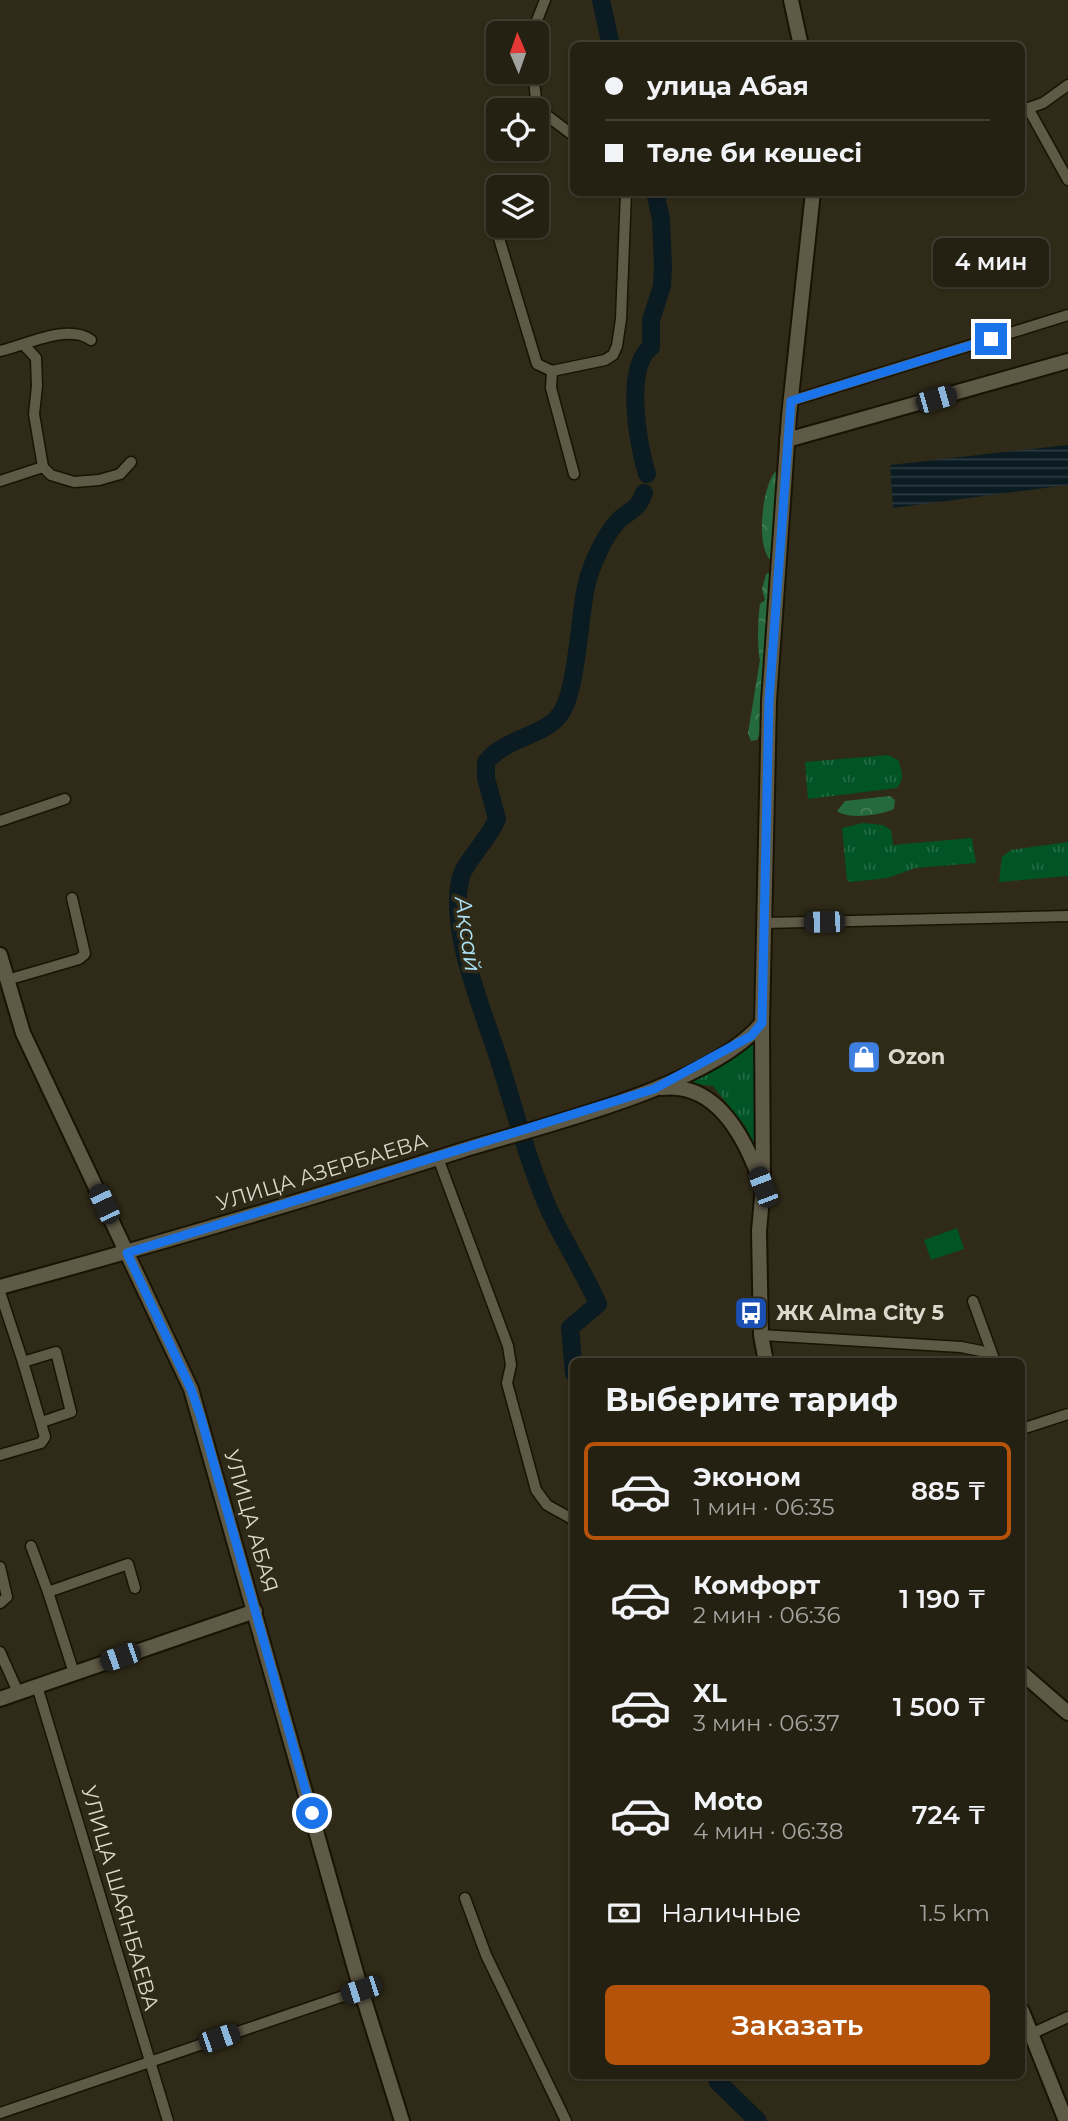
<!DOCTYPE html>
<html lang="ru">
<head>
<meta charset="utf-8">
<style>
  body { margin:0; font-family:Montserrat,sans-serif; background:#2c281b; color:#f1f3f6; height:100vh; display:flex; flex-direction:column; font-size:26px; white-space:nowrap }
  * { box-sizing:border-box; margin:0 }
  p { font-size:23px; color:#a3a39f }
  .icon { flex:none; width:38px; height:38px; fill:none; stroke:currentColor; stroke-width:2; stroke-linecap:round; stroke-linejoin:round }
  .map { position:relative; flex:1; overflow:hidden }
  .details { position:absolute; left:570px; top:1358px; width:455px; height:721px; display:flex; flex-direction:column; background:#242012; border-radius:10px; box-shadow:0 2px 5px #0004,0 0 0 2px #413e32 }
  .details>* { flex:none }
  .banner { position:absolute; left:570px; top:42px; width:455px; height:154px; border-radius:10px; box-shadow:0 2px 5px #0004,0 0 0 2px #413e32; display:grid; align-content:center; height:154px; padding:0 35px; background:#242012 }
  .needle { width:46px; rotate:358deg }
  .controls { position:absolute; left:486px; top:21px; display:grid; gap:14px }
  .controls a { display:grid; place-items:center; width:63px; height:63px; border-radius:10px; background:#242012; box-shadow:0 2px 5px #0004,0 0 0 2px #413e32; font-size:35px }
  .end { position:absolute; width:32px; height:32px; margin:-16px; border:9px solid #1a73e8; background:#fff; box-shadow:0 0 0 4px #fff }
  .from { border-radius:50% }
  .bubble { position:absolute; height:49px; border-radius:10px; background:#242012; box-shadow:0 2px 5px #0004,0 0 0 2px #413e32; font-size:23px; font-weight:600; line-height:49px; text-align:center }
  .car { position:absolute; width:21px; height:42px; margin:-21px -10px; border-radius:9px; box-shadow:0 0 5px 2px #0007; background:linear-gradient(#222 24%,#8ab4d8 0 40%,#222 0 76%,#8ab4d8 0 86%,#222 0) }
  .banner b { display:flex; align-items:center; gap:24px; height:66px; font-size:26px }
  .banner b+b { border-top:2px solid #413e32 }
  .banner i { width:18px; height:18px; background:#f1f3f6 }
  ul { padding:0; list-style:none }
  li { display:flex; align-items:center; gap:21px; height:98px; margin:0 14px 10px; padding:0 21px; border:4px solid transparent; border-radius:10px }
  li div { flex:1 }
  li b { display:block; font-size:26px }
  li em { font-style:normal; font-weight:600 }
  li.active { border-color:#b45309 }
  li>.icon { width:63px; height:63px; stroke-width:1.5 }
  h2 { padding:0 35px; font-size:32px; line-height:84px }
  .pay { display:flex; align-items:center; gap:18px; height:77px; padding:0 35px; font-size:26px }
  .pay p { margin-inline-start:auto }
  .action { display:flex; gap:14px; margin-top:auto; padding:14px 35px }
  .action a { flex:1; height:80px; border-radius:10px; background:#b45309; color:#fff; font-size:28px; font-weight:600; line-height:80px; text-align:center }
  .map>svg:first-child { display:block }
  .grass { fill:url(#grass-tufts) }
  .forest { fill:url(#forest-crowns) }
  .park { fill:#005426 }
  .water { fill:url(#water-rules) }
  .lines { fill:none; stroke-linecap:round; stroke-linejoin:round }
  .river { stroke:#0a1b21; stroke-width:18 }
  .street-casing { stroke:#181303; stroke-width:13 }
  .secondary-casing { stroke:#181303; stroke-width:18 }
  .street { stroke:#5f5a46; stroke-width:10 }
  .secondary { stroke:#5f5a46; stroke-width:14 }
  .route { stroke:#1a73e8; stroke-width:9 }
  .labels { text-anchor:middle; stroke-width:7; stroke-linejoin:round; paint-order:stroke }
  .poi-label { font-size:21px; font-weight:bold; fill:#dbd8cc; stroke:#302b18; text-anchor:start }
  .street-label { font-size:21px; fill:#dbd8cc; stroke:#302b18 }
  .water-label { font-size:23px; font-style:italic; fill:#ade4f9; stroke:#302b18 }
</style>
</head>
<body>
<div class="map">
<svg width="1068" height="2121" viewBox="0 0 1068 2121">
  <defs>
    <pattern id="grass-tufts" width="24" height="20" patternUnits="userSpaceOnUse" patternTransform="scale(1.75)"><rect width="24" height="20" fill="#005426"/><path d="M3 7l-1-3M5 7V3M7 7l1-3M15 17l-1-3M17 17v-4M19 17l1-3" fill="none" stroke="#256c44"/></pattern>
    <pattern id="forest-crowns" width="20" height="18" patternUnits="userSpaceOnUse" patternTransform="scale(1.75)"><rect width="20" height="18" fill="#256a3c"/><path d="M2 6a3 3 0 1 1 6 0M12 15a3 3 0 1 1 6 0" fill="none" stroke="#447f57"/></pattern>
    <pattern id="water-rules" width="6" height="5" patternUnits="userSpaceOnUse" patternTransform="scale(1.75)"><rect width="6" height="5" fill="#0a1b21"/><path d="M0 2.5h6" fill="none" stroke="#2d3b40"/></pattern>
  </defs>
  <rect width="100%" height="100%" fill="#302b18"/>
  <g class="grass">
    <path d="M888,755l10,5c4,11 7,19 -1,28l-89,11 -3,-37z"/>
    <path d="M863,823l20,2 8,5 2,15 79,-7 4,25 -61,5 -27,10 -38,4 -3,-2 -5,-52z"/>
    <path d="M1068,842v34l-69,6 3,-25 9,-7z"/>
    <path d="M756,1041l2,115 -12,-29 -33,-41 -35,-4z"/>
  </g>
  <g class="forest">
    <path d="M775,472l5,4v16l-5,7 -1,64c-20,-11 -12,-76 1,-91z"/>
    <path d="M771,572l-8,156 -6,12 -6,1 -3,-8 12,-73c-3,-11 -2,-43 0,-56l5,-4 -3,-11 4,-15z"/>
    <path d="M890,796l5,4 -1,9c-12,6 -46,11 -57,2l8,-10z"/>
  </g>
  <path class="park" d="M957,1228l7,21 -33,11 -7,-20z"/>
  <path class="water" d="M1068,445v40l-175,23 -3,-43z"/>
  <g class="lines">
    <g class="river">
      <path d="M601,0l10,46"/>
      <path d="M647,474c-9,-30 -23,-106 4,-127v-27l11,-34 1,-20 -2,-47 -6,-27"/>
      <path d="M574,1373l-4,-45 28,-24c-15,-34 -36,-65 -51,-99 -20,-47 -32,-94 -47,-142 -16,-51 -53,-134 -39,-186 4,-16 27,-36 36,-58l-11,-41v-16c20,-24 56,-26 72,-45 19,-20 21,-99 28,-130 4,-20 19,-53 33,-67 13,-12 18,-9 25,-27"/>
      <path d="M717,2076l1,6 40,39"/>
    </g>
    <g class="street-casing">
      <g id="street">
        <path d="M532,33l13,-33"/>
        <path d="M533,72l4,36 37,28"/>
        <path d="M1028,108l40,72"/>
        <path d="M1023,110l20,-7 25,-18"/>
        <path d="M498,235l39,129 15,7"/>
        <path d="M24,345l12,13 1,28 -3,28 9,53 8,8 23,7 25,-2 21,-6 11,-12"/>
        <path d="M0,351c26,-6 68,-28 91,-11"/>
        <path d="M791,401l277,-86"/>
        <path d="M574,474l-23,-86 1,-17 53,-11 8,-5 4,-9 4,-27 5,-127"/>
        <path d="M0,481l43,-14"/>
        <path d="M0,821l65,-22"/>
        <path d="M763,923l305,-7"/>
        <path d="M7,980l72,-21 6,-5 -13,-56"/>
        <path d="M438,1158l70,188 3,19 -4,18 29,107 11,15 27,15"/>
        <path d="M0,1292l23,70"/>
        <path d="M973,1301l21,58"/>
        <path d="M761,1335l200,12 20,4 13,11"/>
        <path d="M1022,1429l46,-15"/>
        <path d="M0,1455l41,-12 4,-6 -22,-75 33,-10 15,60 -29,10"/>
        <path d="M31,1546l17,46 80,-28 7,24"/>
        <path d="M0,1567l7,30 -7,6"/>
        <path d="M48,1592l26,81"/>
        <path d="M0,1652l18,40"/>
        <path d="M37,1686l131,435"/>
        <path d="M465,1898l21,57 80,166"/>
        <path d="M1031,2034l37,-17"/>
        <path d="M0,2113l361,-123"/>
      </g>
    </g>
    <g class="secondary-casing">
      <g id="secondary">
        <path d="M791,0l10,46"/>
        <path d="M787,440l281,-79"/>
        <path d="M0,955l23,78 168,356 170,601 41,131"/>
        <path d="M662,1088c53,-6 81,46 97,89"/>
        <path d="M0,1287c155,-42 309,-88 463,-137 81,-25 245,-63 299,-127"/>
        <path d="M766,1362l-5,-27 -2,-104 4,-44 -1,-164 7,-322 20,-285 24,-224"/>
        <path d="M1022,1673l46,40"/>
        <path d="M0,1699l255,-88"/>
        <path d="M1022,2011l44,110"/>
      </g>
    </g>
    <use href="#street" class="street"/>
    <use href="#secondary" class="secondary"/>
  </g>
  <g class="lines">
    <path class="route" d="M312,1813l-111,-395 -10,-29 -64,-136 527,-164 97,-53 11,-13 7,-322 22,-300 200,-62"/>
  </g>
  <defs>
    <g id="shop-square" transform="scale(1.75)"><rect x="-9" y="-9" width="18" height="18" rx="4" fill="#3f7fe0" stroke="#302b18"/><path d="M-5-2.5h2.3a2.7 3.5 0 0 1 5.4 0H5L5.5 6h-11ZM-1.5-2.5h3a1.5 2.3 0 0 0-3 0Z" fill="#fff"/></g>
    <g id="bus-square" transform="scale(1.75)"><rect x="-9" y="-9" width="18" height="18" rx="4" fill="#1a4fb4" stroke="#302b18"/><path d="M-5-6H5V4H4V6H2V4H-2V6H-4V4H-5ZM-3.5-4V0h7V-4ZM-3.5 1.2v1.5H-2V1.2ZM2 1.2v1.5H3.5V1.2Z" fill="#fff"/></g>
  </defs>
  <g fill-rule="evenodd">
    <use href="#shop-square" x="864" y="1057"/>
    <use href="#bus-square" x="751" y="1313"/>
  </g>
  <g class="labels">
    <g class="poi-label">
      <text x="888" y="1064">Ozon</text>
      <text x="776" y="1320">ЖК Alma City 5</text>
    </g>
    <g class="street-label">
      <text transform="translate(322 1172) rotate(-17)" y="7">УЛИЦА АЗЕРБАЕВА</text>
      <text transform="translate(251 1521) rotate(74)" y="7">УЛИЦА АБАЯ</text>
      <text transform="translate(120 1898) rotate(74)" y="7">УЛИЦА ШАЯНБАЕВА</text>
    </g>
    <g class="water-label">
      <text transform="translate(468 934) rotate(82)" y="8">Ақсай</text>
    </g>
  </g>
</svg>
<div class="controls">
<a><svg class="needle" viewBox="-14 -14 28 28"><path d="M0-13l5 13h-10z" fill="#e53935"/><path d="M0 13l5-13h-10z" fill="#a3a39f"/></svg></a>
<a><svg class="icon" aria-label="locate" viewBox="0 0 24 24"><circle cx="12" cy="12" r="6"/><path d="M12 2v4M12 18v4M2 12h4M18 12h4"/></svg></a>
<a><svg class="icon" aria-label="layers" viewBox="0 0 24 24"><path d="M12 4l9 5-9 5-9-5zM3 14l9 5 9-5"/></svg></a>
</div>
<i class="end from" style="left:312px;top:1813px"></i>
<i class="end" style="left:991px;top:339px"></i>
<div class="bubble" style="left:933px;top:238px;width:116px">4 мин</div>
<i class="car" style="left:936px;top:399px;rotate:74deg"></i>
<i class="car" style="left:824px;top:922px;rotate:269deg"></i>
<i class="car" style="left:763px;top:1187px;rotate:339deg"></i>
<i class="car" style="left:104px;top:1204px;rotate:335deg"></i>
<i class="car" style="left:120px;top:1657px;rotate:251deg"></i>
<i class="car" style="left:361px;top:1990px;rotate:252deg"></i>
<i class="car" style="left:219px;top:2038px;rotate:71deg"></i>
<div class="banner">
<b><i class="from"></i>улица Абая</b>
<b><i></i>Төле би көшесі</b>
</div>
<section class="details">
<h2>Выберите тариф</h2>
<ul>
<li class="active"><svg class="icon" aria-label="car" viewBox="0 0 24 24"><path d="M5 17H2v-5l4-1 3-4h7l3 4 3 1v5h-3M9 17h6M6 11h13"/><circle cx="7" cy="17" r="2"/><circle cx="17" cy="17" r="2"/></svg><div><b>Эконом</b><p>1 мин · 06:35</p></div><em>885 ₸</em></li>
<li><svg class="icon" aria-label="car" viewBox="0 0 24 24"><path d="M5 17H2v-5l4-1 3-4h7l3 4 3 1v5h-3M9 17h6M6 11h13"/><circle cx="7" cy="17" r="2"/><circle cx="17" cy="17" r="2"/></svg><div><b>Комфорт</b><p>2 мин · 06:36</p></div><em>1 190 ₸</em></li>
<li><svg class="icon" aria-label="car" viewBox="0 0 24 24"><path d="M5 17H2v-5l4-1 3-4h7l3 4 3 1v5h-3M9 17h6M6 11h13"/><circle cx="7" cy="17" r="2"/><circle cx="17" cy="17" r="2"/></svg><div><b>XL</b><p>3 мин · 06:37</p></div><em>1 500 ₸</em></li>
<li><svg class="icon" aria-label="car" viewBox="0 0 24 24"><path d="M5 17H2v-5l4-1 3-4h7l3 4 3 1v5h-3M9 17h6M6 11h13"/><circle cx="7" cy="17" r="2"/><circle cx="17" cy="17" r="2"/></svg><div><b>Moto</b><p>4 мин · 06:38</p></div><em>724 ₸</em></li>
</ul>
<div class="pay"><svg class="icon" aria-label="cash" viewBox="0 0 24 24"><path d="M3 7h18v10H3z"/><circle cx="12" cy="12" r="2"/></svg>Наличные<p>1.5 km</p></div>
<div class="action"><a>Заказать</a></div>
</section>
</div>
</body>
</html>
